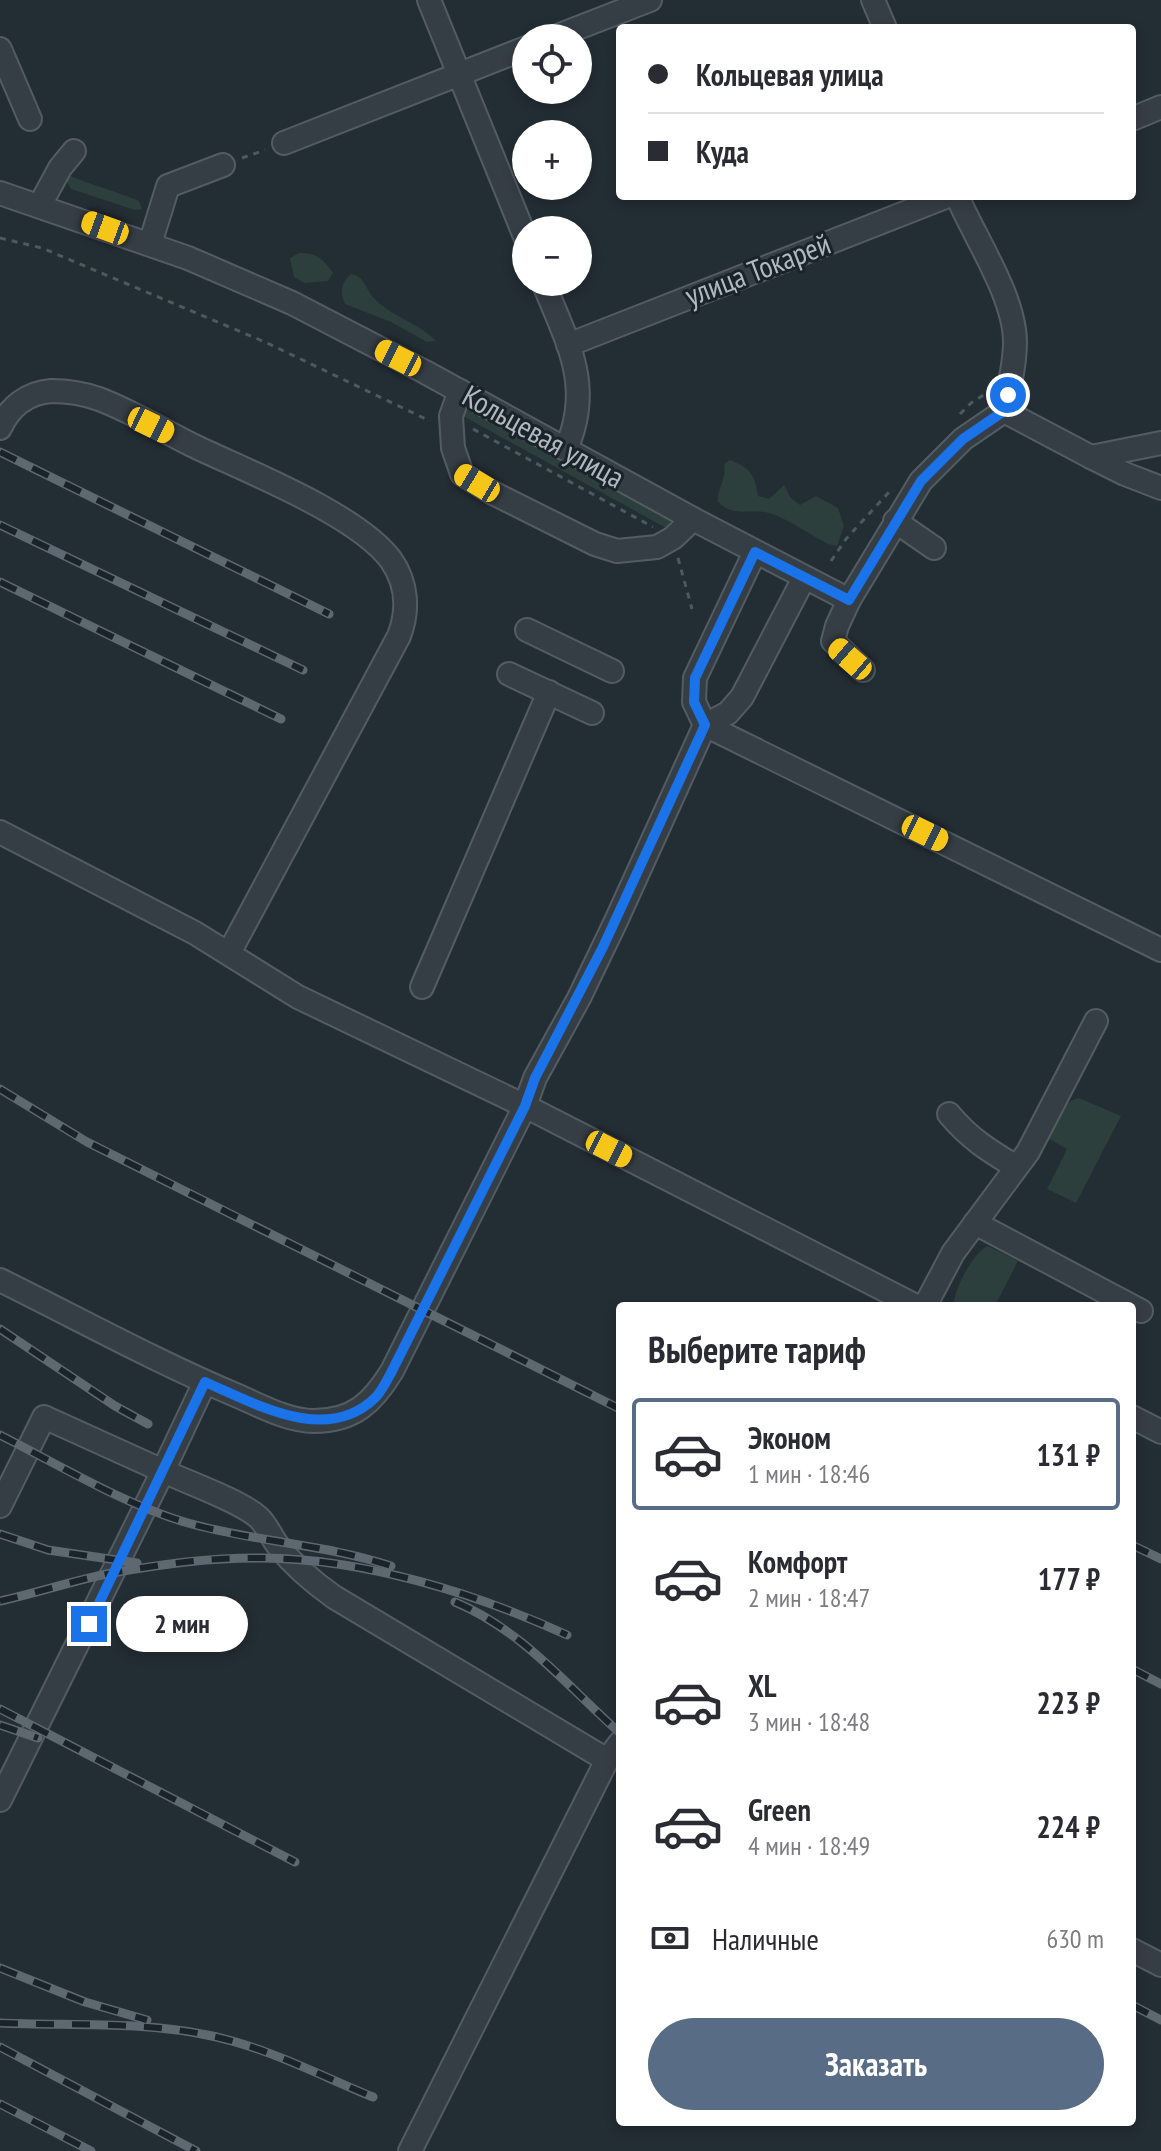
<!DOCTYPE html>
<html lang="ru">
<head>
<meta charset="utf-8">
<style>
  body { margin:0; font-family:"PT Sans Narrow",sans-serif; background:#f7f7f7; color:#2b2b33; height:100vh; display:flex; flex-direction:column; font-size:30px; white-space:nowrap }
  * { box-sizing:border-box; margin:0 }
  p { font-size:26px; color:#7c7c81 }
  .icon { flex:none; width:44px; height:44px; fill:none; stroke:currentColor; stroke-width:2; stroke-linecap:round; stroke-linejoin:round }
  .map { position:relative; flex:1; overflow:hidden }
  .side { position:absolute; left:616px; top:1302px; width:520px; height:824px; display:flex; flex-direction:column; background:#fff; border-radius:8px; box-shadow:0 4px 12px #0003 }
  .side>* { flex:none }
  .banner { position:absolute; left:616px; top:24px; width:520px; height:176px; border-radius:8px; box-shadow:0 4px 12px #0003; display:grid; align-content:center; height:176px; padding:0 32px; background:#fff }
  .buttons { position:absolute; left:512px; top:24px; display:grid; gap:16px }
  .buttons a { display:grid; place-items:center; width:80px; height:80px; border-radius:50%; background:#fff; box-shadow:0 4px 12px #0003; font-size:40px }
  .end { position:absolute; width:36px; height:36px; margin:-18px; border:10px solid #1a73e8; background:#fff; box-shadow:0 0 0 4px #fff }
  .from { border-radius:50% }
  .bubble { position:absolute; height:56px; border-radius:28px; background:#fff; box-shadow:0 4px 12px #0003; font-size:26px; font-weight:700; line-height:56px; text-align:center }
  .car { position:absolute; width:24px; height:48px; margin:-24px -12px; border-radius:10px; box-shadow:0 0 6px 2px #0007; background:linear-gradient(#f5c518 24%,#345 0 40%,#f5c518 0 76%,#345 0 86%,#f5c518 0) }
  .banner b { display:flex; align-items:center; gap:28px; height:76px; font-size:30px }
  .banner b+b { border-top:2px solid #e1e1e2 }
  .banner i { width:20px; height:20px; background:#2b2b33 }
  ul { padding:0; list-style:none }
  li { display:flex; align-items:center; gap:24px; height:112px; margin:0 16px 12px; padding:0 16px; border:4px solid transparent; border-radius:8px }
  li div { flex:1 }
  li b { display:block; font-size:30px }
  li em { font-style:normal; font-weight:700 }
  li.current { border-color:#586d85 }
  li>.icon { width:72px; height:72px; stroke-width:1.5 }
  h2 { padding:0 32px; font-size:36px; line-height:96px }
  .pay { display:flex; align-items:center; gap:20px; height:88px; padding:0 32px; font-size:30px }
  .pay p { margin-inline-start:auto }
  .primary-button { display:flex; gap:16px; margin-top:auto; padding:16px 32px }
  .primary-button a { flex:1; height:92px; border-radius:48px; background:#586d85; color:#fff; font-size:32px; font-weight:700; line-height:92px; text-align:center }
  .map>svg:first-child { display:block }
  .green { fill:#2c3f3c }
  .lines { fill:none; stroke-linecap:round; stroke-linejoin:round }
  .minor-casing { stroke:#535c63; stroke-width:26 }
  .path { stroke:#4b5b5b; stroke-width:3; stroke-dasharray:6 6; stroke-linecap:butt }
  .minor { stroke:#363e45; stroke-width:22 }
  .rail-casing { stroke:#5d6871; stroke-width:9 }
  .rail { stroke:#1b232a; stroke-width:6; stroke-dasharray:18; stroke-linecap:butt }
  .route { stroke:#1a73e8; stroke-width:10 }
  .labels { text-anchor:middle; stroke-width:6; stroke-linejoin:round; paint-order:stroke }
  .street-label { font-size:30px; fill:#b0b9c2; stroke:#1b232a }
</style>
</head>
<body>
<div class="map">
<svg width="1161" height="2151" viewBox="0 0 1161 2151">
  <rect width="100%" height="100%" fill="#232d34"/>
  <g class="green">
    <path d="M68,175c23,10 48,16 71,26l3,8 -7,1 -64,-21 -7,-12z"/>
    <path d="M299,253c17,-1 25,7 34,20l-5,8 -24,2 -10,-6 -4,-19z"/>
    <path d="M351,274c13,2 14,13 21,22 17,20 46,26 64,45l-9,1 -36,-20 -46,-18c-6,-13 -4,-21 6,-30z"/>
    <path d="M463,407l209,115 -6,6 -203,-112z"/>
    <path d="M730,460c20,8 25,14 28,36l11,3 15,-14 6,12 10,8 16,-9 22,12 6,18 -7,20 -9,-2c-16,-8 -40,-25 -56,-30 -19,-7 -37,5 -54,-12 -1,-15 9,-23 6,-38z"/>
    <path d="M1079,1098l42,18 -45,87 -29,-14 20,-40 -21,-12c9,-15 15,-35 33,-39z"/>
    <path d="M988,1246l30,15 -23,45h-41c-2,-14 20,-55 34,-60z"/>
  </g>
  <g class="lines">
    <g class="minor-casing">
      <g id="minor">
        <path d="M429,0l97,239"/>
        <path d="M873,0l12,28"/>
        <path d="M552,38l98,-38"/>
        <path d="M0,49l30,70"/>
        <path d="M1132,119l29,-12"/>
        <path d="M284,143l242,-95"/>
        <path d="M0,193l188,65 104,45 133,69 268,147 156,81"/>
        <path d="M957,196c18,42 58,101 58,146 0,23 -6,46 -11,69"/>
        <path d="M40,205l20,-37 14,-17"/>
        <path d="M150,244l18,-58 55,-21"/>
        <path d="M543,282c24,60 51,103 23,167"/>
        <path d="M568,345l380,-149"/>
        <path d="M460,391l-9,25 2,32 9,26 29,18 104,52 22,7 40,-4 16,-9 20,-19"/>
        <path d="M1004,411l87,46 70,-14"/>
        <path d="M0,428c10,-22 28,-35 51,-37 16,0 34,3 48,8 32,12 63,31 93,46 54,26 165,69 199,115 16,23 18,50 8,76l-170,317"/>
        <path d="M1091,457l34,17 36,14"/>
        <path d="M895,521l39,27"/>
        <path d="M755,552l-60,126 -1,24 11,23 456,225"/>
        <path d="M527,630l85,41"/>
        <path d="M863,670l-30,-29 4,-15 12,-26 72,-119 42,-42 41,-28"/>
        <path d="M509,674l83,39"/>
        <path d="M0,832l195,101 103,64 227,109 391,200"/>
        <path d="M422,987l127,-295"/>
        <path d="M949,1114c21,25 39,36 67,53"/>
        <path d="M975,1223l166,88"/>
        <path d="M0,1280c79,39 157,82 238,116 23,10 50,25 76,25 40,0 59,-19 78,-50l133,-265 10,-28 44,-80 37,-77 89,-196 23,-12 14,-16 62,-119"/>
        <path d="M925,1306l28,-53 75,-101 68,-131"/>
        <path d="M205,1382l-42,89c24,11 77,30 95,46 9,8 13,20 21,30 16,20 34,35 55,50l273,163"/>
        <path d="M1132,1417l29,15"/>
        <path d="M0,1506l44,-89 119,54 -163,329"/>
        <path d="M1132,1950l29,15"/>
        <path d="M410,2151l197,-391 13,-17"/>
      </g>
    </g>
    <g class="path">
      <path d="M242,158l23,-8"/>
      <path d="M0,238l42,10 223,94 165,79"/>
      <path d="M960,414l11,-11 14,-9"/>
      <path d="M473,429l180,98"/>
      <path d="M678,558l14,51"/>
      <path d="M831,561l15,-22 44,-48"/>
    </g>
    <use href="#minor" class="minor"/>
    <g class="rail-casing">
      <g id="rail">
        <path d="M0,452l329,162"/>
        <path d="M0,525l303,145"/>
        <path d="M0,582l281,137"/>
        <path d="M0,1089l87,53 533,267"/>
        <path d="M0,1329l115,77 33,18"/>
        <path d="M0,1435c59,30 125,70 188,88 67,19 137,21 203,43"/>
        <path d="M0,1534l48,16 89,13"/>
        <path d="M1132,1545l29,14"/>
        <path d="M0,1601c38,-8 74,-21 112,-28 49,-9 102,-16 151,-15 102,1 212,35 304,77"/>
        <path d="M455,1602c67,28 112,84 165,131"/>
        <path d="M1132,1669l29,15"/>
        <path d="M0,1709l295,153"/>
        <path d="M0,1725l38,13"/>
        <path d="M0,1968l85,34 62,18"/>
        <path d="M1132,2005l29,15"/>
        <path d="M0,2023c69,3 139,-2 207,12 57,11 112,40 166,62"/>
        <path d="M0,2047l196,104"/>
        <path d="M0,2104l91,47"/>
      </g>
    </g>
    <use href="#rail" class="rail"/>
  </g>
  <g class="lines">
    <path class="route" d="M89,1624l116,-242c51,22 121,63 170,16 7,-7 12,-18 17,-27l133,-265 10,-28 68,-131 102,-222 -11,-23 1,-24 60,-126 94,48 72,-119 42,-42 41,-28 4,-16"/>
  </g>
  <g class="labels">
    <g class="street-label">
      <text transform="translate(758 270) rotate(-21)" y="10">улица Токарей</text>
      <text transform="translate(543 437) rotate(29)" y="10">Кольцевая улица</text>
    </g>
  </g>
</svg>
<div class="buttons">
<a><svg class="icon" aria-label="locate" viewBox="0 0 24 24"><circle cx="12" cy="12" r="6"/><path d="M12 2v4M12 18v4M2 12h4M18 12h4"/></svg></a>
<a>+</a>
<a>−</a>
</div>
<i class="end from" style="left:1008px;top:395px"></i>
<i class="end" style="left:89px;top:1624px"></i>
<div class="bubble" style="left:116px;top:1596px;width:132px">2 мин</div>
<i class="car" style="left:105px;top:228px;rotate:290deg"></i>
<i class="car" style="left:398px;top:358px;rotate:297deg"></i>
<i class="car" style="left:151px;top:425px;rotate:116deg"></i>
<i class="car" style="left:477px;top:483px;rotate:301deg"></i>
<i class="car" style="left:850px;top:659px;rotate:311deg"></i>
<i class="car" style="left:925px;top:833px;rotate:116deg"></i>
<i class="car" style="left:609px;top:1149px;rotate:117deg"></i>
<div class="banner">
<b><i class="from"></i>Кольцевая улица</b>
<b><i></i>Куда</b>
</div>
<section class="side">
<h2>Выберите тариф</h2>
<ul>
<li class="current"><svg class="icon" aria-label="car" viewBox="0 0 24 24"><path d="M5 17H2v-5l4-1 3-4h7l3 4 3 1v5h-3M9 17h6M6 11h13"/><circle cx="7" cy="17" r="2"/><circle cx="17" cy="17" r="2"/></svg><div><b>Эконом</b><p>1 мин · 18:46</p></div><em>131 ₽</em></li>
<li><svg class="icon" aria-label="car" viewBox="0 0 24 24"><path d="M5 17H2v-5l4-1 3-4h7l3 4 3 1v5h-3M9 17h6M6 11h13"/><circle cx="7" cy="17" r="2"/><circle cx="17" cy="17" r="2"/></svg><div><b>Комфорт</b><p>2 мин · 18:47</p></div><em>177 ₽</em></li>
<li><svg class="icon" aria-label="car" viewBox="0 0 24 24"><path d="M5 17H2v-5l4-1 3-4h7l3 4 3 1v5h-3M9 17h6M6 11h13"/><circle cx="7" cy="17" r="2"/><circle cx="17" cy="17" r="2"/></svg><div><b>XL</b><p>3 мин · 18:48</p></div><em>223 ₽</em></li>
<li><svg class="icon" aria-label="car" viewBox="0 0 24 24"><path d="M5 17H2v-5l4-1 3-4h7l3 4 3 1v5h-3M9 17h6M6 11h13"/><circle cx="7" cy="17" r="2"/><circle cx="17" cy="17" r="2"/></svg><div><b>Green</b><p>4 мин · 18:49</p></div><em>224 ₽</em></li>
</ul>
<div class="pay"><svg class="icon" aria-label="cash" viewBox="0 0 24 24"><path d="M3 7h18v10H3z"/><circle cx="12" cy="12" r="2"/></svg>Наличные<p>630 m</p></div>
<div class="primary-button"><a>Заказать</a></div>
</section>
</div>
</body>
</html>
